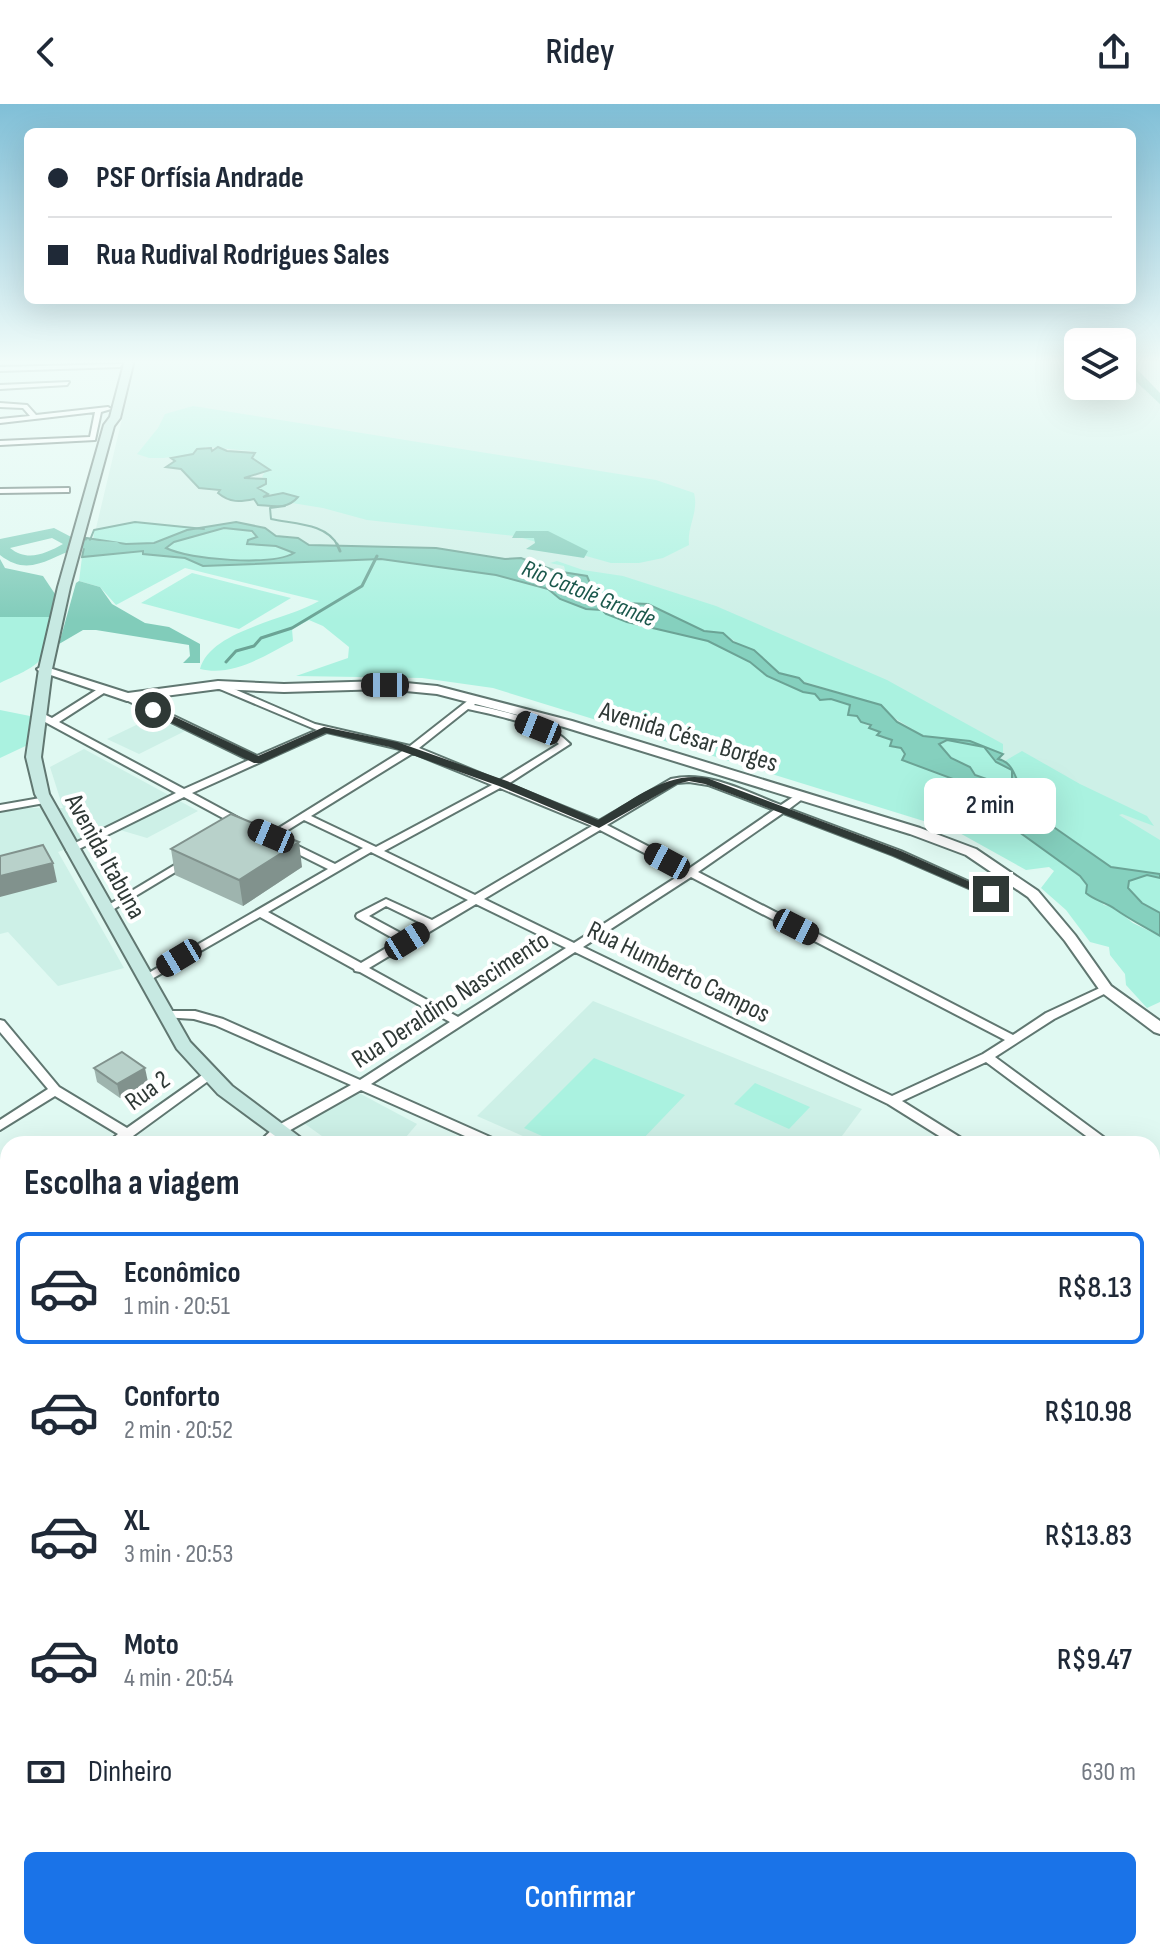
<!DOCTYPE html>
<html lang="pt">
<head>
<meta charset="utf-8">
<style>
  body { margin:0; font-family:"Sofia Sans Condensed",sans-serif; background:#f2f2f3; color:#1f2937; height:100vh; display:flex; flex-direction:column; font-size:30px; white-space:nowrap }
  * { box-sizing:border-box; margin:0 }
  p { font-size:26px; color:#747a83 }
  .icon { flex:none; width:44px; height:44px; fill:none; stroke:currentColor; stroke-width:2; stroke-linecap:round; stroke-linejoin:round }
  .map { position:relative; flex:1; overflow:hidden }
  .drawer { position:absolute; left:0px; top:1032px; width:1160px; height:824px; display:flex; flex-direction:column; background:#fff; border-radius:24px 24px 0 0; box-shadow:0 8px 32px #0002 }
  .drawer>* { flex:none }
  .top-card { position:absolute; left:24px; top:24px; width:1112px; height:176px; border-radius:12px; box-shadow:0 8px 32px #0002; display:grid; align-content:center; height:176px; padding:0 24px; background:#fff }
  .fabs { position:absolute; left:1064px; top:224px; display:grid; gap:16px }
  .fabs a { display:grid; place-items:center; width:72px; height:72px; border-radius:12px; background:#fff; box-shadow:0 8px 32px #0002; font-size:40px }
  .end { position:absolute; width:36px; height:36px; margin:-18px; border:10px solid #2f3936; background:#fff; box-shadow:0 0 0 4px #fff }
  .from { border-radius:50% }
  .bubble { position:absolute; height:56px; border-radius:12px; background:#fff; box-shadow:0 8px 32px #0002; font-size:26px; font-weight:600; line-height:56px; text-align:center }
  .car { position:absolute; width:24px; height:48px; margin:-24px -12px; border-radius:10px; box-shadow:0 0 6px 2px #0007; background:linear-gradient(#222 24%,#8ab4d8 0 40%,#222 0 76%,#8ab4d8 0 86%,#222 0) }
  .top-card b { display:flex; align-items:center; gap:28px; height:76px; font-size:30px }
  .top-card b+b { border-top:2px solid #e0e1e3 }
  .top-card i { width:20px; height:20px; background:#1f2937 }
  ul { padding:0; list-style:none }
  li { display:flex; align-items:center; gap:24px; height:112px; margin:0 16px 12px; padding:0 8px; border:4px solid transparent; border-radius:12px }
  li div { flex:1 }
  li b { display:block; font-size:30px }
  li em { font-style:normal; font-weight:600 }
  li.selected { border-color:#1a73e8 }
  li>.icon { width:72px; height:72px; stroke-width:1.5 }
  h2 { padding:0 24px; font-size:36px; line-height:96px }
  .pay { display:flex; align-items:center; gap:20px; height:88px; padding:0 24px; font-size:30px }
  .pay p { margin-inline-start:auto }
  .button { display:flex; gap:16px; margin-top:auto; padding:16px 24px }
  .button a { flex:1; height:92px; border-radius:12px; background:#1a73e8; color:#fff; font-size:32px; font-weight:600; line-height:92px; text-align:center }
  header { display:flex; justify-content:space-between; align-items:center; height:104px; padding:0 24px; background:#fff; font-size:36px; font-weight:600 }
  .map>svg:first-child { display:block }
  .built { fill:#cdf0e7 }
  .green { fill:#aaf2e0 }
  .forest { fill:#81ccba }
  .water { fill:#85d0be; stroke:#6ba395; stroke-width:2; fill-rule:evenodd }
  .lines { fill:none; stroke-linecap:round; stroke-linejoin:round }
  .stream-far1 { stroke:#6ba395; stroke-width:2 }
  .stream { stroke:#6ba395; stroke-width:3 }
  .river { fill:#85d0be; fill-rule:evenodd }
  .minor-casing { stroke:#607771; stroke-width:4 }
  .tertiary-casing { stroke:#607771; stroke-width:4 }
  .secondary-casing { stroke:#607771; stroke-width:4 }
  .minor { fill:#fff; fill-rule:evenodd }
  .tertiary { fill:#fff; fill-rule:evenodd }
  .secondary { fill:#c7e9e2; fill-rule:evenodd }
  .wall { fill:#9eb4ae }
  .shaded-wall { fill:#81928d }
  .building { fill:#b8d1ca; stroke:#81928d; stroke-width:2 }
  .route { fill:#2f3936 }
  .labels { text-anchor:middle; stroke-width:8; stroke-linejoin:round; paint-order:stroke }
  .far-water-label { font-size:24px; font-style:italic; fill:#1b584c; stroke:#fff }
  .street-label { font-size:26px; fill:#2f3936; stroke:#fff }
</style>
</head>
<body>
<header><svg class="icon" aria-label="back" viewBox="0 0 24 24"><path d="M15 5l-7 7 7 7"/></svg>Ridey<svg class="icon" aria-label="share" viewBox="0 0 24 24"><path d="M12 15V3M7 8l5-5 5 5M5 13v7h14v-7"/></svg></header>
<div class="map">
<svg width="1160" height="1856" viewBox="0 0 1160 1856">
  <rect width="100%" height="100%" fill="#e0f9f2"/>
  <g class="built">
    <path d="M136,256h942v26h44v-26h12l-2,10 28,30v521l-53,-46 -319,-194 -264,-117 -432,-19z"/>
    <path d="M153,613l32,14 -46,23 -32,-15z"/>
    <path d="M84,645l114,62 -51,27 -27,-8 -62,22 66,116 -66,18 -50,-54 -8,2v-121l21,-5h42l-13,-41z"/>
    <path d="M593,897l269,108 -26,35h-295l-64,-28z"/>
    <path d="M359,989l58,31 -17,20h-67l-32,-23z"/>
    <path d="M1152,1507l8,3v118l-8,-4z"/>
  </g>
  <g class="green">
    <path d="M193,302l463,74 38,13c5,19 -7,33 -5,52l-26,13 -24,5h-28l-96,-27 -148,-16 -44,-12 -31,-5 6,-7 -30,-2 -10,-5 8,-5v-5l-4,-2 5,-9 -15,-10 2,-5 -3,-2 -45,-4 -13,7 -30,4h-14l-12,-4 21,-26 7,-14z"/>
    <path d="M135,418l69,7 -72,19 -39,-7 1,-11z"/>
    <path d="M224,424l23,2 10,7 -7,6 26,3 19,7c-24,13 -103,8 -129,-4l8,-7z"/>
    <path d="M133,447l52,7 17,6 179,-5 115,16 52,14 12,10 26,9 16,1 5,6 20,7 81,19 42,21 18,14 48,18 4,6 11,-1 19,6 -2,10 9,1 4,6 20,11 -2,4 13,3 -1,5 10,3 10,14 45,18 23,23 101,73 24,29 9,2 20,16 27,13v66l-13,6 -21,-23 -1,-11 -15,-19 -1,-8 -19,-5 -24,-32 -25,-22 13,-17 -5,-4 -23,3 -70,-39 -463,-143 -71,-10 -126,-2 52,-18 1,-11 -26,-21 -14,-6 -17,9 1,12c-29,15 -60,36 -93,28 10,-39 87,-49 119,-68l-134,-33 -69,37 -16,-18 -21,-6 3,-24z"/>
    <path d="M557,457l26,9 40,6 93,30 171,74 116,64v10l-22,-9 27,20 -3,-4 17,-10 58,33 67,32 7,10 -32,-12 -3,1 41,25v34l-49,-7 -12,-6 -46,-36 -41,-25 -11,-16 -26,-9 -5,-4v-4l-19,-9 -12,-14 10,-4 -26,-4 -55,-35 -83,-25 -62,-43 -19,-2 -57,-27 -22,-1 -11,-7 -20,-3 -11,-17 -17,-3 -2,-7 -14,-3z"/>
    <path d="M192,469l99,25 -52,31 -98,-26z"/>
    <path d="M0,513h55c-12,48 -10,45 -55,66z"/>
    <path d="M0,606l35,7 -1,25 -34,16z"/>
    <path d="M1147,771l13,3v35l-18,-10 -14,-15 2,-9z"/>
    <path d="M594,954l91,37 -47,49h-78l-36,-16z"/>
    <path d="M755,979l55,24 -21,22 -55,-25z"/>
    <path d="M300,1848h715l9,8h-723z"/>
  </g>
  <g class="forest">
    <path d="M516,427h32l40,20 -4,7 -58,-9 9,-6 -1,-5h-22z"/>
    <path d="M0,455l5,9 38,8 16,24 -4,17h-55z"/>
    <path d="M79,477l21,6 12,17 33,19 24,4 31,17v19h-17l7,-7 -1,-11 -93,-15h-13l-24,14 17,-61z"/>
  </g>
  <g class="water">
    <path d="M218,343l9,4 28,2 -3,5 18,12 -26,8 22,1v5l-8,4 10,6 -5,3 20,-4 15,4c-11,13 -25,9 -40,8l-4,-6c-14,3 -24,4 -36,-6l2,-3 -21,-2 -18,-19 -15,-2 9,-6 -4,-3 22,-4 4,-5 14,-1 1,3z"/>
    <path d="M236,418l29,6 11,8 22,2 11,7 127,3 69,11 16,-1 35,13 31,5 7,17 20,3 11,7 23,1 56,27 19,2 10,9 21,8 25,23 20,5 5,5 77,22 16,17 26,14 47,5 33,13 -5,5c15,3 17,18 23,30l-3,3 14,7 3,15 76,53 49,7v4l-13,-3 -18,6 -1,7 14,15 18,10v23c-15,-9 -31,-17 -45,-27 -9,-7 -20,-8 -29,-16l1,-8 -7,-9 -101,-73 -23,-23 -54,-20 3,-6 -4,-6 -11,-2 2,-6 -15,-5 3,-3 -11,-4 2,-3 -10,-3 -4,-6 -9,-1 2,-10 -19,-6 -11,1 -5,-6 -12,-2 -36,-16 -17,-14 -42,-21 -81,-19 -21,-8 -4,-4 -16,-1 -26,-10 -12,-10 -52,-14 -115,-16 -178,7 -18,-8 -42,-4v-3l-61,6 4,-19 40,6 28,-1 33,-13zM224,424l28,3 5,6 -9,3 -1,4 29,2 18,7c-22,13 -104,7 -128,-5l8,-6zM947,636l37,7 12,15 16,8v14l5,5 -3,3 19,16 -12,-1 -20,-23 -26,-9 -5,-8 -19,-9 -12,-14z"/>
  </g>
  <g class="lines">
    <g class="stream-far1">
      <path d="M285,402l-15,2 1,11c23,5 56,4 67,27"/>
      <path d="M90,436l4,-10 41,-8 69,7"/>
    </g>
    <g class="stream">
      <path d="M337,440l3,7"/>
      <path d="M226,558l10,-11 18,-5 7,-8 31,-10 70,-42 15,-30"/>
    </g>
    <g class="river">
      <path d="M1128,256h12l-3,9 23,24v11l-33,-31z"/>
      <path d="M54,424l23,12 40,2 8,5c-13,11 -33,-2 -49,2 -27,8 -47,29 -76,6v-16zM52,434l11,6c-18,10 -36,18 -53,4z"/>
      <path d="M0,1303l8,2v27l-8,-2z"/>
      <path d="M1152,1725l8,3v38l-8,-3z"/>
    </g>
    <g class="minor-casing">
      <g id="minor">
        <path d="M122,260l-2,3 -120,4v-4z"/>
        <path d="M69,278l-2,3 -67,4v-4z"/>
        <path d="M0,299l27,2 9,10 72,-8 3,2 -10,3 -6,28 -95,5v-4l90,-4 5,-25 -95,11v-4l30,-3 -7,-8 -23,-1z"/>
        <path d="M69,384v4h-3l-66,1v-4z"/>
        <path d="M218,578l97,42 95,22 60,-47h6l2,2 -4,4c32,7 72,14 96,39l-62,40 91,37 72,-42c37,-9 75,13 110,26l18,-12h6v4l-16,12 112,42 95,43 -5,3 -4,-1 -94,-41 -110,-42 -85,59 315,163 33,-22 56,-26h8l2,2 -2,2 -56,28 -59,38 118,87h-16l-111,-82 -84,39 64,40 2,3h-16l-64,-40 -313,-152 -204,132 128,57 2,3h-18l-122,-54 -76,43 -13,11h-15l18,-17 76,-42 -136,-60 -21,-6 -31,-2 -2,-3 2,-3h32l28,8 137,61 90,-58 -90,-50 -5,-1 -1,-2 -94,-52 -110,63h-8l-2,-2 188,-109 -44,-22 -1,-2 1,-2h8l43,21 28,-16 -59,-28 -29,18h-8l-1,-2 138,-86 -77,-18 -135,61 50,27v4h-8l-50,-27 -109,54h-8l-1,-2 1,-2 109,-54 -142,-77v-4h6l12,6 49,-31h6v4l-48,31 125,67 65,-29 -125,-61v-4h6l127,61 60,-26 -102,-43v-4zM468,605c30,7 68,13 91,35l-60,37 -80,-33zM413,649l79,32 -116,62 -65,-31zM689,678l19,3 66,25 -84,58 -83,-43 70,-42zM500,684l92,38 -117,69 -91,-44zM600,726l83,43 -109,70 -90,-44zM371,748l97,48 -36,20 -46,-21 -29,15 -1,2 1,2 41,23 -37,22 -93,-51zM691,773l314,163 -22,14 -91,42 -309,-149zM476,800l90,44 -108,69 -89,-49zM386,802l39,19 -19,11 -37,-20z"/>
        <path d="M46,693l4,1v4l-50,9v-6z"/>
        <path d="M188,753l4,1 1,2 -1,2 -83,50 -4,1 -5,-3z"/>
        <path d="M0,916l4,1 55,66 68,41 78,-55h8l2,3 -93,68h-16l12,-10 -63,-38 -55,34v-10l48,-31 -48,-57z"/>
        <path d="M1152,1062l8,2v11l-8,-3z"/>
        <path d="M8,1110v12l-8,4v-12z"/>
        <path d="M1152,1129l8,3v10l-8,-3z"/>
        <path d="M0,1189l8,3v11l-8,-3z"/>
        <path d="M1152,1197l8,2v11l-8,-2z"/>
        <path d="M1152,1315l8,3v12l-8,-3z"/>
        <path d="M1160,1383v25l-2,5 -6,2v-25l2,-5z"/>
        <path d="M8,1790v20l-8,3v-20z"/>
        <path d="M818,1848h22l3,8h-22z"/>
      </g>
    </g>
    <g class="tertiary-casing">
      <path id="tertiary" d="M43,562l85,27 90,-12 66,3 101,-3 52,5 135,35 348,107 56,21 62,42 37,44 36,51 49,35v13l-6,-2 -53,-40 -36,-51 -37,-44 -62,-42 -56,-21 -346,-107 -127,-33 -52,-5 -101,3 -66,-3 -91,12 -88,-30 -2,-2z"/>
    </g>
    <g class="secondary-casing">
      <g id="secondary">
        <path d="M125,256h9l-14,58 -6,8 -44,161 -18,82 -11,88 8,37 141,248 42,44 77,58h-23l-68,-50 -41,-45 -142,-255 -9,-37 13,-88 19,-82 46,-162 6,-8z"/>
        <path d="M1152,1569l8,3v25l-8,-3z"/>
      </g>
    </g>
    <use href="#minor" class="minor"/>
    <use href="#tertiary" class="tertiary"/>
    <use href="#secondary" class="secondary"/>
  </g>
  <g class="wall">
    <path d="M171,745l131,18 -59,39 -68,-31z"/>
    <path d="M94,964l54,14 -28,16 -23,-16z"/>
  </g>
  <g class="shaded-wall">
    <path d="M299,738l3,25 -59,39 -4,-26z"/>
    <path d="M53,759l4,19 -57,15v-21z"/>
    <path d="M145,964l3,14 -28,16 -3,-14z"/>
  </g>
  <g class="building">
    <path d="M231,710l68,28 -60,38 -68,-31z"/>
    <path d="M43,741l10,18 -53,13v-20z"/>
    <path d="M122,948l23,16 -28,16 -23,-16z"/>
  </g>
  <linearGradient id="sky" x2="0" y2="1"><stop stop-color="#80bfd7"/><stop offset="0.5" stop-color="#f1fcf9"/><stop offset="1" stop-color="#f1fcf9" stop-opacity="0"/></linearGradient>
  <rect width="1160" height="516" fill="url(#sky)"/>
  <path class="route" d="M149,604h7l102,48 66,-29 73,15 110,39 91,39c35,-20 68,-49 109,-42l194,73 96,43 -10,3 -94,-41 -188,-72 -16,-3 -12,3 -78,44 -100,-42 -109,-39 -64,-14 -65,30h-7l-105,-51z"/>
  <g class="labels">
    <g class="far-water-label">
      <text transform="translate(589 489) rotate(22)" y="8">Rio Catolé Grande</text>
    </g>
    <g class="street-label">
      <text transform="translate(689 632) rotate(17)" y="9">Avenida César Borges</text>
      <text transform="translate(106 752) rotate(61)" y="9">Avenida Itabuna</text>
      <text transform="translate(679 867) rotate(26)" y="9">Rua Humberto Campos</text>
      <text transform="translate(450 895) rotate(-33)" y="9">Rua Deraldino Nascimento</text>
      <text transform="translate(147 986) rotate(-36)" y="9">Rua 2</text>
    </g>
  </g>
</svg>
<div class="fabs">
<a><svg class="icon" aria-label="layers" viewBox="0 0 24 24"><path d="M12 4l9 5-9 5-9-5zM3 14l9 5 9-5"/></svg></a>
</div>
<i class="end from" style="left:153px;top:606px"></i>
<i class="end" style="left:991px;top:790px"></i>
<div class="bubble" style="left:924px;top:674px;width:132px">2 min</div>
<i class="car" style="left:385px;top:581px;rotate:270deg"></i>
<i class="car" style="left:538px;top:624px;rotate:292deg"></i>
<i class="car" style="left:271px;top:732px;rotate:293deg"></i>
<i class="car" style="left:667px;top:757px;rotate:298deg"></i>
<i class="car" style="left:796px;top:823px;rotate:117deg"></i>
<i class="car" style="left:407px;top:837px;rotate:58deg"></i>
<i class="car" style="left:179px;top:854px;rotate:239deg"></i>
<div class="top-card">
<b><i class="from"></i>PSF Orfísia Andrade</b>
<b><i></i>Rua Rudival Rodrigues Sales</b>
</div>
<section class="drawer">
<h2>Escolha a viagem</h2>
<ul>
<li class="selected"><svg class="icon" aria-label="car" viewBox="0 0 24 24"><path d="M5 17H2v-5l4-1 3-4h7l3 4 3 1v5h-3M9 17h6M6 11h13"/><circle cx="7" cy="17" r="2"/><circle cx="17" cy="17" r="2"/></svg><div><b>Econômico</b><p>1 min · 20:51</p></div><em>R$8.13</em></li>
<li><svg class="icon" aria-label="car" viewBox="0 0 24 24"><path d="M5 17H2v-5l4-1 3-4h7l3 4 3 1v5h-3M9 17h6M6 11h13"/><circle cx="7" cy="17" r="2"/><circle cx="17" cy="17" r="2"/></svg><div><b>Conforto</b><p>2 min · 20:52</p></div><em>R$10.98</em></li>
<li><svg class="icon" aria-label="car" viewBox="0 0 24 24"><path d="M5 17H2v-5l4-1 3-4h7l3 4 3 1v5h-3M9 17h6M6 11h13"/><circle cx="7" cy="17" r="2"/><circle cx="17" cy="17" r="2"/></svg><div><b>XL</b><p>3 min · 20:53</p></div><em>R$13.83</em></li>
<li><svg class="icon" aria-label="car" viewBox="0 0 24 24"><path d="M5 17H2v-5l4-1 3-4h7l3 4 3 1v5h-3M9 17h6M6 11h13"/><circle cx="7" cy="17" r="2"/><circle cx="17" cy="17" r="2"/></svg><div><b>Moto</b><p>4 min · 20:54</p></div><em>R$9.47</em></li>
</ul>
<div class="pay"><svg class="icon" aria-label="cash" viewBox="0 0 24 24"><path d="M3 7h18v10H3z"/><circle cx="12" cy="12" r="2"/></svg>Dinheiro<p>630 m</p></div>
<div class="button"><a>Confirmar</a></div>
</section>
</div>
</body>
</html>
